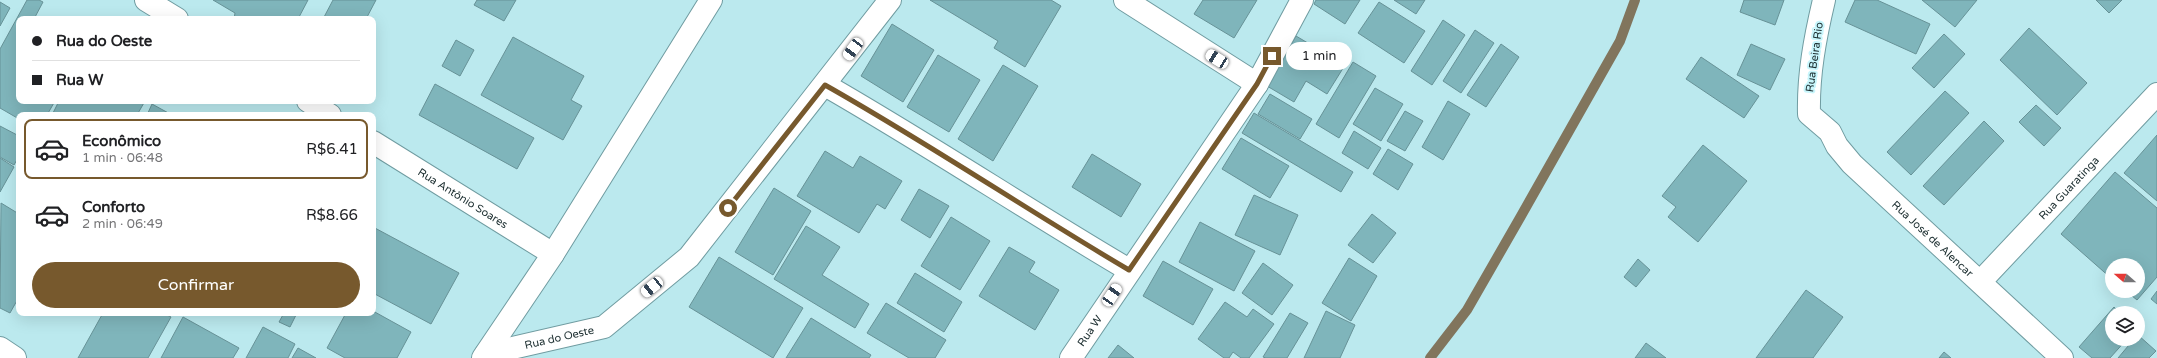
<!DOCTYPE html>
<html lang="pt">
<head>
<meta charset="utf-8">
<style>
  body { margin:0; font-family:"Varela Round",sans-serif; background:#f6f6f6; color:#202124; height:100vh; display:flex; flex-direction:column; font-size:15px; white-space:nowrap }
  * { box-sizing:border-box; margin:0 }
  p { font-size:13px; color:#757577 }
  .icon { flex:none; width:22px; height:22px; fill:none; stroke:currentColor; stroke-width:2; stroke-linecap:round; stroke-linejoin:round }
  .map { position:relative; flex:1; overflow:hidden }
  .drawer { position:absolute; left:16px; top:112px; width:360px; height:204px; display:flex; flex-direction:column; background:#fff; border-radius:8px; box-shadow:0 4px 16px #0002 }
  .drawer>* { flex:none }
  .top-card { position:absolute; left:16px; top:16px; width:360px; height:88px; border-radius:8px; box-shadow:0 4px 16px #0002; display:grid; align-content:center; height:88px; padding:0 16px; background:#fff }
  .needle { width:26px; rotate:290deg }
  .fabs { position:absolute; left:2105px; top:258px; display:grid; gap:8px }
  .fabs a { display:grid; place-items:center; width:40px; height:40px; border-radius:50%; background:#fff; box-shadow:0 4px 16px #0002; font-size:20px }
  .end { position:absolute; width:18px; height:18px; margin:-9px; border:5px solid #77592d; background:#fff; box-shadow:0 0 0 2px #fff }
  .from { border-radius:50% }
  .bubble { position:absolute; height:28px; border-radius:14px; background:#fff; box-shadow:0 4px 16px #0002; font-size:13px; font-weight:600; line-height:28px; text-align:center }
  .car { position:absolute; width:12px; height:24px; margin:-12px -6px; border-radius:5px; box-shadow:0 0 3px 1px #0007; background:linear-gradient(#fff 24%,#345 0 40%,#fff 0 76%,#345 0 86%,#fff 0) }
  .top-card b { display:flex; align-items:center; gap:14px; height:38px; font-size:15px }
  .top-card b+b { border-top:1px solid #e0e0e0 }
  .top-card i { width:10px; height:10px; background:#202124 }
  ul { padding:7px 0 0; list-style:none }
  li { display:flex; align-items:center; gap:12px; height:60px; margin:0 8px 6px; padding:0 8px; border:2px solid transparent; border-radius:8px }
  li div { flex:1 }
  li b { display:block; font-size:15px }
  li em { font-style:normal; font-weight:600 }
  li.active { border-color:#77592d }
  li>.icon { width:36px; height:36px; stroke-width:1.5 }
  .primary-button { display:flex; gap:8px; margin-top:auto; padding:8px 16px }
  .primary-button a { flex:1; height:46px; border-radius:24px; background:#77592d; color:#fff; font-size:16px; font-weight:600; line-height:46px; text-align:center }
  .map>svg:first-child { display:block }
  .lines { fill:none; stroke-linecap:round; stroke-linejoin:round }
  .stream { stroke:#81755d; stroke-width:10 }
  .building { fill:#7fb5bb; stroke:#679297 }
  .minor-casing { stroke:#709ca1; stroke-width:24 }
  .minor { stroke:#fff; stroke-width:22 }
  .route { stroke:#77592d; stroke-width:5 }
  .labels { text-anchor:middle; stroke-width:4; stroke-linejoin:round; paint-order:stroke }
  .street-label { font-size:11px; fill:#1b2d2f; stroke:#c8f6fc }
</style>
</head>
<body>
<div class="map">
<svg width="2157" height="358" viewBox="0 0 2157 358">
  <rect width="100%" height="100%" fill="#bbe9ee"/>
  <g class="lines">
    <path class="stream" d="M1430,358l37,-48 54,-94 99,-175 15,-41"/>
  </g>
  <g class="building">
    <path d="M27,0h12l4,2 -9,17h-15v82h36l-8,14h-28v4l-19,-11v-59z"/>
    <path d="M213,0h95l-10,19h-64l1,-6z"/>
    <path d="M333,0h43l-10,19h-43z"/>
    <path d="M477,0h39l-12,21 -30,-16z"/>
    <path d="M930,0h121l10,6 -36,61 -31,-19 4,-7z"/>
    <path d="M1203,0h54l-23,38 -40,-24z"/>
    <path d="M1316,0h44l-15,24 -31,-20z"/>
    <path d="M1394,0h31l-9,14z"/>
    <path d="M1744,0h40l-9,25 -35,-13z"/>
    <path d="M1855,0h22l53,24 -14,30 -71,-32z"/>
    <path d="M1922,0h55l-22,27z"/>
    <path d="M2096,0h26l-13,13z"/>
    <path d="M0,2l10,6 -10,18z"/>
    <path d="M1379,2l46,29 -21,32 -46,-30z"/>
    <path d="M1443,20l22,15 -33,50 -21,-14z"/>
    <path d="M892,24l42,26 -31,52 -42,-26z"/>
    <path d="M2029,28l58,55 -30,32 -57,-55z"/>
    <path d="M1475,30l19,13 -33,50 -18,-12z"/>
    <path d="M1944,34l21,20 -31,34 -22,-20z"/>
    <path d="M1296,36l49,29 -18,29 -21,-13 -12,21 -27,-16z"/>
    <path d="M513,37l71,39 -13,24 11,6 -19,34 -82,-45z"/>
    <path d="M456,40l18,10 -14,26 -18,-10z"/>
    <path d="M1501,44l18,13 -33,50 -19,-12z"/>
    <path d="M1751,44l34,15 -15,31 -33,-15z"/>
    <path d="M938,55l42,25 -31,52 -42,-25z"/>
    <path d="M1701,57l58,39 -15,22 -58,-39z"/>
    <path d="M1353,62l23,14 -37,62 -23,-14z"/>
    <path d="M1003,65l35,21 -45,75 -35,-22z"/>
    <path d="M435,84l99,54 -17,31 -98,-54z"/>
    <path d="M1375,88l28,16 -22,37 -28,-17z"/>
    <path d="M1945,91l24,22 -58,62 -24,-23z"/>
    <path d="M1270,94l42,25 -12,20 -42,-25z"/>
    <path d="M59,101h86l-8,14h-85z"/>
    <path d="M1448,101l22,13 -27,46 -21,-13z"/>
    <path d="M152,104l20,11h-25z"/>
    <path d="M2036,105l25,23 -17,18 -25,-24z"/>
    <path d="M1405,111l18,10 -18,30 -18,-10z"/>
    <path d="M1254,113l99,59 -12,20 -99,-59z"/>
    <path d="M1984,121l20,20 -60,64 -21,-19z"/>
    <path d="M0,126l19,10v20l-5,9 -14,-8z"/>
    <path d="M1354,131l27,17 -13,21 -26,-16z"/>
    <path d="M2157,135v66l-33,-28z"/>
    <path d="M1241,138l48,28 -19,32 -48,-29z"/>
    <path d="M1703,145l44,36 -49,61 -30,-25 8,-10 -14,-11z"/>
    <path d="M1388,149l25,15 -15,26 -25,-16z"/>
    <path d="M825,151l28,17 7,-12 42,25 -17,28 -8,-5 -18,29 -62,-37z"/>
    <path d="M1092,154l49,30 -20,33 -49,-30z"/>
    <path d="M0,158l14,9 -14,25z"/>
    <path d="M2115,172l42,36v69l-20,23 -11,-9h12v-26h-26v14l-51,-45z"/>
    <path d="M774,188l37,23 -38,64 -38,-23z"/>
    <path d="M919,189l30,17 -19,32 -29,-18z"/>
    <path d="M1254,195l44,20 -18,40 -45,-20z"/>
    <path d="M1,203l18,11v83l-9,16 -10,-5z"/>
    <path d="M1372,214l24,19 -23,30 -25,-18z"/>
    <path d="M951,217l39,24 -30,49 -39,-24z"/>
    <path d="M1200,222l55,29 -21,40 -55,-29z"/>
    <path d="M806,226l34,21 -18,28 47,29 -14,24 -81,-49z"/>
    <path d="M373,227l86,46 -28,51 -58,-31z"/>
    <path d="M1009,247l26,15 -6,10 30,18 -24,40 -56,-34z"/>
    <path d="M719,257l84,51 -30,50 -84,-51z"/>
    <path d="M1349,258l28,18 -26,45 -29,-18z"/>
    <path d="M1638,259l12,11 -14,17 -12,-10z"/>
    <path d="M1163,261l50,28 -20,36 -50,-29z"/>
    <path d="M1263,263l30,22 -21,30 -30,-22z"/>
    <path d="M915,273l47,29 -18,30 -47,-29z"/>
    <path d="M1806,290l37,27 -30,41h-57z"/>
    <path d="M2157,291v13l-6,-5z"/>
    <path d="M1225,302l22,15 6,-8 21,15 -25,34h-8l-8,-6 -4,6h-5l-26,-19z"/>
    <path d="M886,303l60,37 -11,18h-26l-42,-25z"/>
    <path d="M2114,307l6,6h-8v26h15l-17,19h-18l-13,-11z"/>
    <path d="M373,311l38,21 -14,26h-52l-18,-10 19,-35h27z"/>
    <path d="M1326,311l29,14 -15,33h-36z"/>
    <path d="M103,313h60l8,4 -23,41h-70z"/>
    <path d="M284,313h13l-7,14 -11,-5z"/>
    <path d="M1290,313l18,10 -21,35h-21l-3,-1z"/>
    <path d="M183,317l56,31 -6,10h-72z"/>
    <path d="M811,318l60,37 -2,3h-83z"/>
    <path d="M263,327l32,17 -7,14h-42z"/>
    <path d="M2138,335l18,16 -7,7h-31l16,-19h4z"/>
    <path d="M1646,343l20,15h-31z"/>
    <path d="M1118,345l16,13h-26z"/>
    <path d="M298,348l18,10h-24z"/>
    <path d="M1944,352l7,6h-12z"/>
  </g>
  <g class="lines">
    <g class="minor-casing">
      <g id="minor">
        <path d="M146,0l31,19"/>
        <path d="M1125,0l132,84"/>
        <path id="s1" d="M1824,0c-9,38 -16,75 -15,114l21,18 7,14 15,18 210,194"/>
        <path d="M825,85c103,59 202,125 304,185"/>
        <path d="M308,101l22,14"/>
        <path id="s2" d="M373,142l180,112"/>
        <path id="s3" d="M1981,281l176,-187"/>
        <path d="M0,348l15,10"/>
        <path id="s4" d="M486,354l118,-27 85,-70 201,-257"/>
        <path d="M483,358l70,-104 158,-254"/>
        <path id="s5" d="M1071,358l186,-274 45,-84"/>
      </g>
    </g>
    <use href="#minor" class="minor"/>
  </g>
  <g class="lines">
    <path class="route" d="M728,208l97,-123c103,58 202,125 304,185l128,-186 15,-28"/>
  </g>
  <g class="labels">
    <g class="street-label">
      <text transform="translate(1814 57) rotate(-82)" y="4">Rua Beira Rio</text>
      <text dy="4" stroke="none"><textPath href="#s3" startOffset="128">Rua Guaratinga</textPath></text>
      <text dy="4" stroke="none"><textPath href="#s2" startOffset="106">Rua Antônio Soares</textPath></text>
      <text dy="4" stroke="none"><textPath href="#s1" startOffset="292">Rua José de Alencar</textPath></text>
      <text dy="4" stroke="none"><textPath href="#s5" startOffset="33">Rua W</textPath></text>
      <text dy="4" stroke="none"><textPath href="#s4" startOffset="75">Rua do Oeste</textPath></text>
    </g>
  </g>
</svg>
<div class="fabs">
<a><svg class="needle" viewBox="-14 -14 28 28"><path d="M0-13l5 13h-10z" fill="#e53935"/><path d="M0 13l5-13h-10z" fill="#757577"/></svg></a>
<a><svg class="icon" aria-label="layers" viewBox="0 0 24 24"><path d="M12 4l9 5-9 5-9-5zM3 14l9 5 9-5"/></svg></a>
</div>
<i class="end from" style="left:728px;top:208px"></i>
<i class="end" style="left:1272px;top:56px"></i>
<div class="bubble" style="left:1286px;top:42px;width:66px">1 min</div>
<i class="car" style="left:853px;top:49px;rotate:217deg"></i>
<i class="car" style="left:1217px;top:59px;rotate:302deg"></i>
<i class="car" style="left:652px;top:287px;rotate:231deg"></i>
<i class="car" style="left:1112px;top:295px;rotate:34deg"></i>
<div class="top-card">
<b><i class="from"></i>Rua do Oeste</b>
<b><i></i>Rua W</b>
</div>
<section class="drawer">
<ul>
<li class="active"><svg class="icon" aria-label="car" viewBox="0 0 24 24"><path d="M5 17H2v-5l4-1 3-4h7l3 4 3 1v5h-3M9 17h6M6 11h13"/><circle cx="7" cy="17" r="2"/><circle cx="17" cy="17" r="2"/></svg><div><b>Econômico</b><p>1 min · 06:48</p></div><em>R$6.41</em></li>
<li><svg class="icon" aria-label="car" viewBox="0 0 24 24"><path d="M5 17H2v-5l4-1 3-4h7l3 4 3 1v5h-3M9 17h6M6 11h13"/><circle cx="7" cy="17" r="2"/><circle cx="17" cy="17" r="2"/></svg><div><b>Conforto</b><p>2 min · 06:49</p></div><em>R$8.66</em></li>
</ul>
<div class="primary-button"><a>Confirmar</a></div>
</section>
</div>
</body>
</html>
